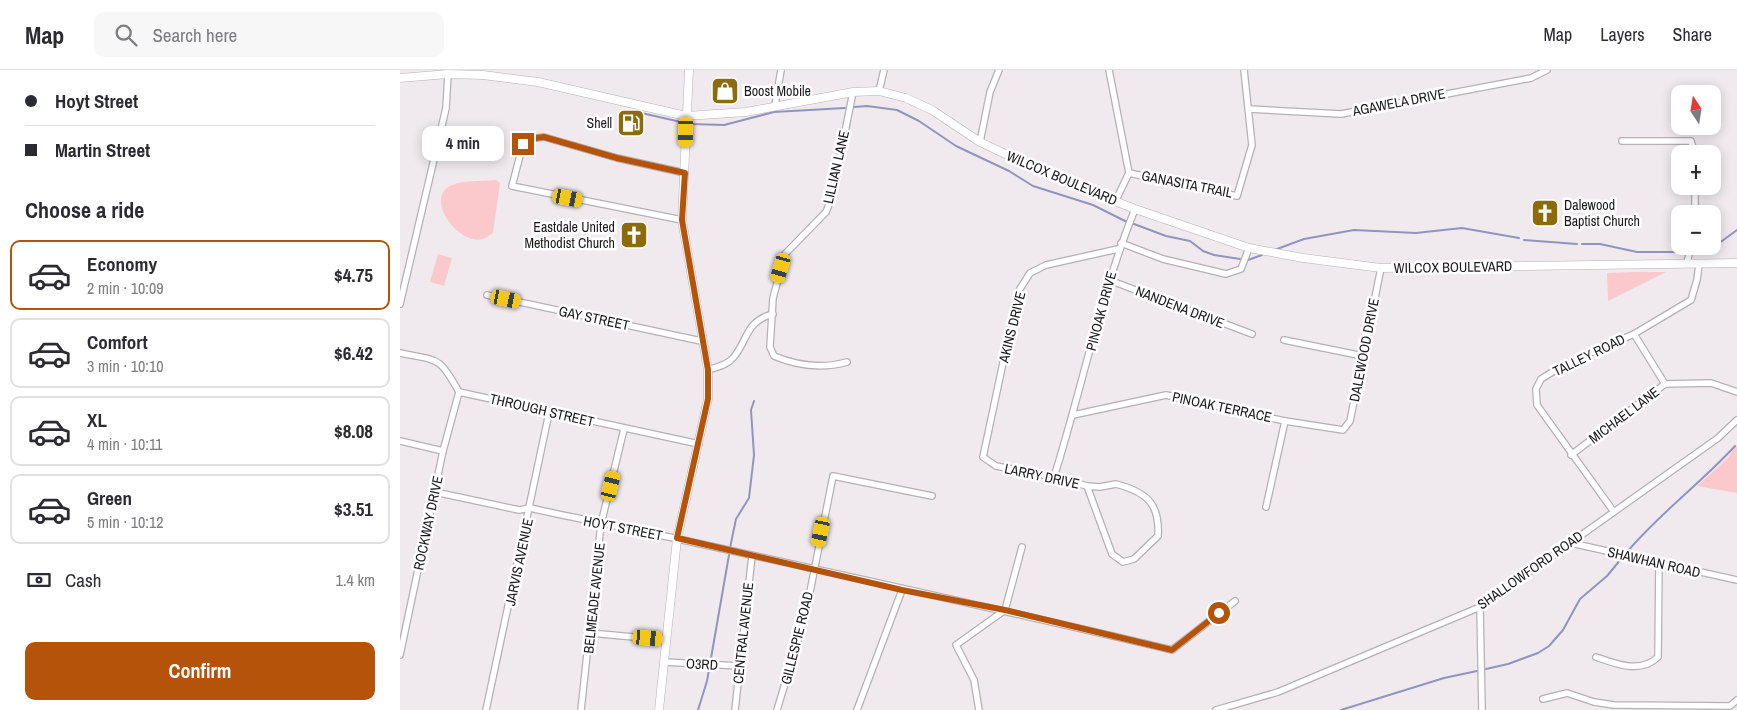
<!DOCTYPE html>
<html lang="en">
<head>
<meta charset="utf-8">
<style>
  body { margin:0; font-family:"Archivo Narrow",sans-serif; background:#f7f7f7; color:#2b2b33; height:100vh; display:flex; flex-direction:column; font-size:19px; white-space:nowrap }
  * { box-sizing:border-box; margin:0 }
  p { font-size:16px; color:#7c7c81 }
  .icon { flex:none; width:28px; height:28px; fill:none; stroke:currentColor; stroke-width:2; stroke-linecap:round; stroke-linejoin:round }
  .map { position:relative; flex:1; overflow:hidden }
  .panel { display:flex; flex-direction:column; background:#fff; width:400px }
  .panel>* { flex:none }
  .guide { display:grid; align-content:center; height:110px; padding:0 25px; background:#fff }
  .needle { width:32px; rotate:348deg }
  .controls { position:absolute; left:1271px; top:15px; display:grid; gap:10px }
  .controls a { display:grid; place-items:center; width:50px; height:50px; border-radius:10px; background:#fff; box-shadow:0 2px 12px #0003; font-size:25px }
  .end { position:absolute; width:22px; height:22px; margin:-11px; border:6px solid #b45309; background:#fff; box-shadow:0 0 0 2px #fff }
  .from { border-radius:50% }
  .bubble { position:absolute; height:35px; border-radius:10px; background:#fff; box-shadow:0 2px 12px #0003; font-size:16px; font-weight:800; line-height:35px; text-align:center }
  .car { position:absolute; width:15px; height:30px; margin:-15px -8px; border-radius:6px; box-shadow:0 0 4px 1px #0007; background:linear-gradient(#f5c518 24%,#345 0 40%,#f5c518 0 76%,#345 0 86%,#f5c518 0) }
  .guide b { display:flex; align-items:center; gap:18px; height:48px; font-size:19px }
  .guide b+b { border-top:1px solid #e1e1e2 }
  .guide i { width:12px; height:12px; background:#2b2b33 }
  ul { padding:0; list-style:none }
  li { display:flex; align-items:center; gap:15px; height:70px; margin:0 10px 8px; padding:0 15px; border:2px solid #e1e1e2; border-radius:10px }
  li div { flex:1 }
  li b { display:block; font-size:19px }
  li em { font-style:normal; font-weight:800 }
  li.current { border-color:#b45309 }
  li>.icon { width:45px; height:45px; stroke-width:1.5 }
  h2 { padding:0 25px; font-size:22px; line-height:60px }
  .pay { display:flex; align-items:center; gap:12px; height:55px; padding:0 25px; font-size:19px }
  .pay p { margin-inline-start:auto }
  .action { display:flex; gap:10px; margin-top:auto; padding:10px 25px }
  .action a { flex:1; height:58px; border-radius:10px; background:#b45309; color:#fff; font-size:20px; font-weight:800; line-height:58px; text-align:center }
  header { display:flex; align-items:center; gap:30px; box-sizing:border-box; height:70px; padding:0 25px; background:#fff; border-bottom:1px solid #e1e1e2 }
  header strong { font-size:24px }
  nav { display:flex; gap:28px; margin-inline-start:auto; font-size:18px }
  .search { width:350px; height:45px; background:#f7f7f7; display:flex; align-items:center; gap:12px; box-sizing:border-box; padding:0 18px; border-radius:10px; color:#7c7c81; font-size:19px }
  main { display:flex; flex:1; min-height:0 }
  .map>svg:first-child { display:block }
  .green { fill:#fbc9cb }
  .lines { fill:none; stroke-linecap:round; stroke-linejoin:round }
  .stream { stroke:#9095bf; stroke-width:2 }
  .minor-casing { stroke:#b6b0b5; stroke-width:8 }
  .major-casing { stroke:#b6b0b5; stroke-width:9 }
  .minor { stroke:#fff; stroke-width:5.5 }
  .major { stroke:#fff; stroke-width:8 }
  .route { stroke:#b45309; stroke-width:6 }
  .labels { text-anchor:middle; stroke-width:5; stroke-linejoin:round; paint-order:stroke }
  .poi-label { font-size:14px; fill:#1b191b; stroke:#fff; text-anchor:start }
  .street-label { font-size:14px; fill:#1b191b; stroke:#fff }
</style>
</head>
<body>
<header>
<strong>Map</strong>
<div class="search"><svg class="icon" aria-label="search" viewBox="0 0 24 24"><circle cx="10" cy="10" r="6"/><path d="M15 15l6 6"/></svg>Search here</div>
<nav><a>Map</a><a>Layers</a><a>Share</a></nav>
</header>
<main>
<section class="panel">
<div class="guide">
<b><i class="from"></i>Hoyt Street</b>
<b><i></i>Martin Street</b>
</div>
<h2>Choose a ride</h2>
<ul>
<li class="current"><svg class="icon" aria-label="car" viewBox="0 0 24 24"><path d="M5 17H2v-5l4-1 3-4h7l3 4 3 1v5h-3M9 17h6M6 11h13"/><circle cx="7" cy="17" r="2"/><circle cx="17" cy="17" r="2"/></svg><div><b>Economy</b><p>2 min · 10:09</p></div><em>$4.75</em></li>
<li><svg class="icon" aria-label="car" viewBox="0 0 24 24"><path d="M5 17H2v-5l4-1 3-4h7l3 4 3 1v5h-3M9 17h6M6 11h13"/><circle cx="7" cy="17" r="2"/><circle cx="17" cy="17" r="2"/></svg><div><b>Comfort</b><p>3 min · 10:10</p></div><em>$6.42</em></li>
<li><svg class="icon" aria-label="car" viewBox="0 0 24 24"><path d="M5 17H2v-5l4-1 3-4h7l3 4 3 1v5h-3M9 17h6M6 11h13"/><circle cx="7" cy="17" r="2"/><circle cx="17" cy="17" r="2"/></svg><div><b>XL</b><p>4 min · 10:11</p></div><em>$8.08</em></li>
<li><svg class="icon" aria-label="car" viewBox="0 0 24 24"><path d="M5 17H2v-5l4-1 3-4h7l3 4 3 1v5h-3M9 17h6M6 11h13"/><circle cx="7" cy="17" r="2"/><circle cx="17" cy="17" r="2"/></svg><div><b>Green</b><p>5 min · 10:12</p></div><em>$3.51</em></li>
</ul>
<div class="pay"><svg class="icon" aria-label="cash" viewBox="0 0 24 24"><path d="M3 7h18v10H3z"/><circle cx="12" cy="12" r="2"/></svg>Cash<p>1.4 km</p></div>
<div class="action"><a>Confirm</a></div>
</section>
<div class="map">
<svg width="1337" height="640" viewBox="0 0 1337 640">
  <rect width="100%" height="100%" fill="#f0eaef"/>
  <g class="green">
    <path d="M96,110l4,3 -7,50c-3,1 -6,5 -10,6 -23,7 -59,-39 -33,-53 14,-7 31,-4 46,-6z"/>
    <path d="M38,184l14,4 -8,28 -14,-4z"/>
    <path d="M1234,202h32l-58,29 -1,-28z"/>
    <path d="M1335,376h2v47l-40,-7 31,-28z"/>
  </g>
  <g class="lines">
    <g class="stream">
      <path d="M454,37l13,-1 30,4 22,11 37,25 53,25 24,15 60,19 36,18"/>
      <path d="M237,42l44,10"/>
      <path d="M291,54l33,1 50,-13 71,-4"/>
      <path d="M734,154l32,12 24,5 13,10 11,4 26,4"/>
      <path d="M1124,170l53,4"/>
      <path d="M1182,174h18l37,8h48"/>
      <path d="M1312,175l10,-4 15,-11"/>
      <path d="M877,179l27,-10 50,-9 62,3 46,-5 57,10"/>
      <path d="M1294,181l16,-5"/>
      <path d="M848,190l14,-5"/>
      <path d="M330,478l6,-29 13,-21 5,-43 -3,-45 3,-9"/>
      <path d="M1227,482c33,-39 74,-69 108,-106"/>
      <path d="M1086,599l22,-5 30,-11 11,-7 14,-16 17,-31 27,-23 14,-17"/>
      <path d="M298,640l9,-29 22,-126"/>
      <path d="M941,640l103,-32 33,-7"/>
    </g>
    <g class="minor-casing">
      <g id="minor">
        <path d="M709,0l20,103 -13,27"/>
        <path d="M479,21l5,-21"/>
        <path d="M375,35l6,-35"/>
        <path d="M849,39l92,5 190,-36 16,-8"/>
        <path d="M1222,71h69l4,13"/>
        <path d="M580,72l10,-50 9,-22"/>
        <path d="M729,103l108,23 15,-51 -8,-75"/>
        <path d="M1295,116v28"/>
        <path d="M282,150l-170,-34 11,-42 5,-5 16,-2 73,21 68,15"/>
        <path d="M721,173l42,16 63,15 15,-5 8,-21"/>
        <path d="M1287,193l4,-17"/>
        <path d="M709,210l143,54"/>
        <path d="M87,225l214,46"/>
        <path d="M0,234l46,-196 2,-34"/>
        <path d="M1234,264l31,50"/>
        <path d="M884,270l79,16"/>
        <path d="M0,283c39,8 39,3 59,39l240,52"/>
        <path d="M447,292c-25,7 -49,4 -73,-6l-4,-9 3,-49 12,-44 41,-42 6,-15 21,-105"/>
        <path d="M308,300c9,-3 19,-5 25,-12 15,-17 12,-37 40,-44"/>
        <path d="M673,345l93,-20 119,26 58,9 7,-9 31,-153"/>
        <path d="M0,371l43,10"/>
        <path d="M1171,385l94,-71 46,-1 26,9"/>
        <path d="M654,407c28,-89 46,-181 81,-268"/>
        <path d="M716,414c30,8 44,19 42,52l-24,23 -11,3 -11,-8 -25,-68 13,1z"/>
        <path d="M687,416l-33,-9 -58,-11 -13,-9 35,-165 12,-19 16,-8 72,-16"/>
        <path d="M35,422l84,18 11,-2c49,11 99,20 148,31 165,36 330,72 494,111l63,-49"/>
        <path d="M866,437l19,-86"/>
        <path d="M1214,442l-77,-107 -1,-16 5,-10 26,-16 67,-29 57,-34 6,-20 2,-16"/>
        <path d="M1171,473l166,37"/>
        <path d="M1080,537l2,103"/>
        <path d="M190,563l77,7"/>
        <path d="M0,585l43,-204 16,-59"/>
        <path d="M1196,587c20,7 45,17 62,0l1,-93"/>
        <path d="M264,592l76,4"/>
        <path d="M1143,629l24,-6 27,9 20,3 116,1 7,-6"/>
        <path d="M86,640l63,-297"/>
        <path d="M181,640l20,-186 23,-95"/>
        <path d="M335,640l17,-154"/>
        <path d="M377,640l28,-93 28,-141 99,20"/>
        <path d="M457,640l45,-120"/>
        <path d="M579,640l-5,-30 -18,-35 49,-35 17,-63"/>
        <path d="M816,640l62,-18 202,-85 238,-169 19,-18"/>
      </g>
    </g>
    <g class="major-casing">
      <g id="major">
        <path d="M0,8l48,-4 35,1 55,7 148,34 60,-4 107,-20 26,-1 27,7 26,12 48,32 74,35 81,32 114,39 54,10 78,10 356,-5"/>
        <path d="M259,640l18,-171 31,-140v-29l-26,-150 7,-150"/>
      </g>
    </g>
    <use href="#minor" class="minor"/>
    <use href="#major" class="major"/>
  </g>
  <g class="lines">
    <path class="route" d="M123,74l5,-5 16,-2 73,21 68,15 -3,47 26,150v29l-31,139 225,52 103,20 167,40 47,-37"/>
  </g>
  <defs>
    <g id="shop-square" transform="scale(1.4375)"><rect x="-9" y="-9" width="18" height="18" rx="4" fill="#8b6b0c" stroke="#fff"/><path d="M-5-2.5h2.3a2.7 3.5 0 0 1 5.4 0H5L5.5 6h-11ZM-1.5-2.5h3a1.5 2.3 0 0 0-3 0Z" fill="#fff"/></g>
    <g id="fuel-square" transform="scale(1.4375)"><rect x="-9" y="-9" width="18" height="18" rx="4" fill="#8b6b0c" stroke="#fff"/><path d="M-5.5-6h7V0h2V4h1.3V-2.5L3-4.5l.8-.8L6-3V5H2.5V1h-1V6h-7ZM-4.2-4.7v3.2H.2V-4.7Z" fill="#fff"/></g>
    <g id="church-square" transform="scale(1.4375)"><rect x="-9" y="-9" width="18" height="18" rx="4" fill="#8b6b0c" stroke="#fff"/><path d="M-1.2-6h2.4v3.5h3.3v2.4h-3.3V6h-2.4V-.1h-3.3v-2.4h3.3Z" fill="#fff"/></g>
  </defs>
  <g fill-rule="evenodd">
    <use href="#shop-square" x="325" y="21"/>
    <use href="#fuel-square" x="231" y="53"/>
    <use href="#church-square" x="1145" y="143"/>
    <use href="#church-square" x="234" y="165"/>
  </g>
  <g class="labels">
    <g class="poi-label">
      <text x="344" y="26">Boost Mobile</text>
      <text x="212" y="58" text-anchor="end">Shell</text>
      <text x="1164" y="140">Dalewood<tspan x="1164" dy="16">Baptist Church</tspan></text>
      <text x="215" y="162" text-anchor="end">Eastdale United<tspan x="215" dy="16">Methodist Church</tspan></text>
    </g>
    <g class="street-label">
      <text transform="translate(999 32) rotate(-11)" y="5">AGAWELA DRIVE</text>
      <text transform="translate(436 97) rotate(-77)" y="5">LILLIAN LANE</text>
      <text transform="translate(662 108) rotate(23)" y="5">WILCOX BOULEVARD</text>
      <text transform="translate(787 114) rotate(11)" y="5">GANASITA TRAIL</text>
      <text transform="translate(1053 197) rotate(-1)" y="5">WILCOX BOULEVARD</text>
      <text transform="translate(780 237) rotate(21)" y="5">NANDENA DRIVE</text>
      <text transform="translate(701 241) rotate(-75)" y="5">PINOAK DRIVE</text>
      <text transform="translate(194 248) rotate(12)" y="5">GAY STREET</text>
      <text transform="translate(612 257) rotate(-76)" y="5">AKINS DRIVE</text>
      <text transform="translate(964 280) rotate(-79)" y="5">DALEWOOD DRIVE</text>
      <text transform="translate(1189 285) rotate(-26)" y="5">TALLEY ROAD</text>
      <text transform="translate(822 337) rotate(12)" y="5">PINOAK TERRACE</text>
      <text transform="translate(142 340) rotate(13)" y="5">THROUGH STREET</text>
      <text transform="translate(1224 345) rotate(-37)" y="5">MICHAEL LANE</text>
      <text transform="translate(642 406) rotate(12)" y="5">LARRY DRIVE</text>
      <text transform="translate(28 453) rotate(-78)" y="5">ROCKWAY DRIVE</text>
      <text transform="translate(223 458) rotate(11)" y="5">HOYT STREET</text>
      <text transform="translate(119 492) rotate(-78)" y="5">JARVIS AVENUE</text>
      <text transform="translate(1254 492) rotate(13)" y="5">SHAWHAN ROAD</text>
      <text transform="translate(1130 500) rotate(-35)" y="5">SHALLOWFORD ROAD</text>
      <text transform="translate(194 528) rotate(-84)" y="5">BELMEADE AVENUE</text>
      <text transform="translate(343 563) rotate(-84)" y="5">CENTRAL AVENUE</text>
      <text transform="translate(397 568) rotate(-76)" y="5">GILLESPIE ROAD</text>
      <text transform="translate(302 594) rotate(3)" y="5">O3RD</text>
    </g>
  </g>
</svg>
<div class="controls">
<a><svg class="needle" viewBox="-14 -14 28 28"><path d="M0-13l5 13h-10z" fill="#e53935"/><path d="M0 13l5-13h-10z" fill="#7c7c81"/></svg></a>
<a>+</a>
<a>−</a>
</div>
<i class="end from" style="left:819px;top:543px"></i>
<i class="end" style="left:123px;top:74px"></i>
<div class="bubble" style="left:22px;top:56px;width:82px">4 min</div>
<i class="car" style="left:286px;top:62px;rotate:181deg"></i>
<i class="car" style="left:168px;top:128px;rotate:101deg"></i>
<i class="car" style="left:381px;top:198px;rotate:196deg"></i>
<i class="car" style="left:106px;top:229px;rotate:102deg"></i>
<i class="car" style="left:211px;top:416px;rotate:14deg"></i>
<i class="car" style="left:421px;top:462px;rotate:192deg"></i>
<i class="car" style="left:248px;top:568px;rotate:95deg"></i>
</div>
</main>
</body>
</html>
